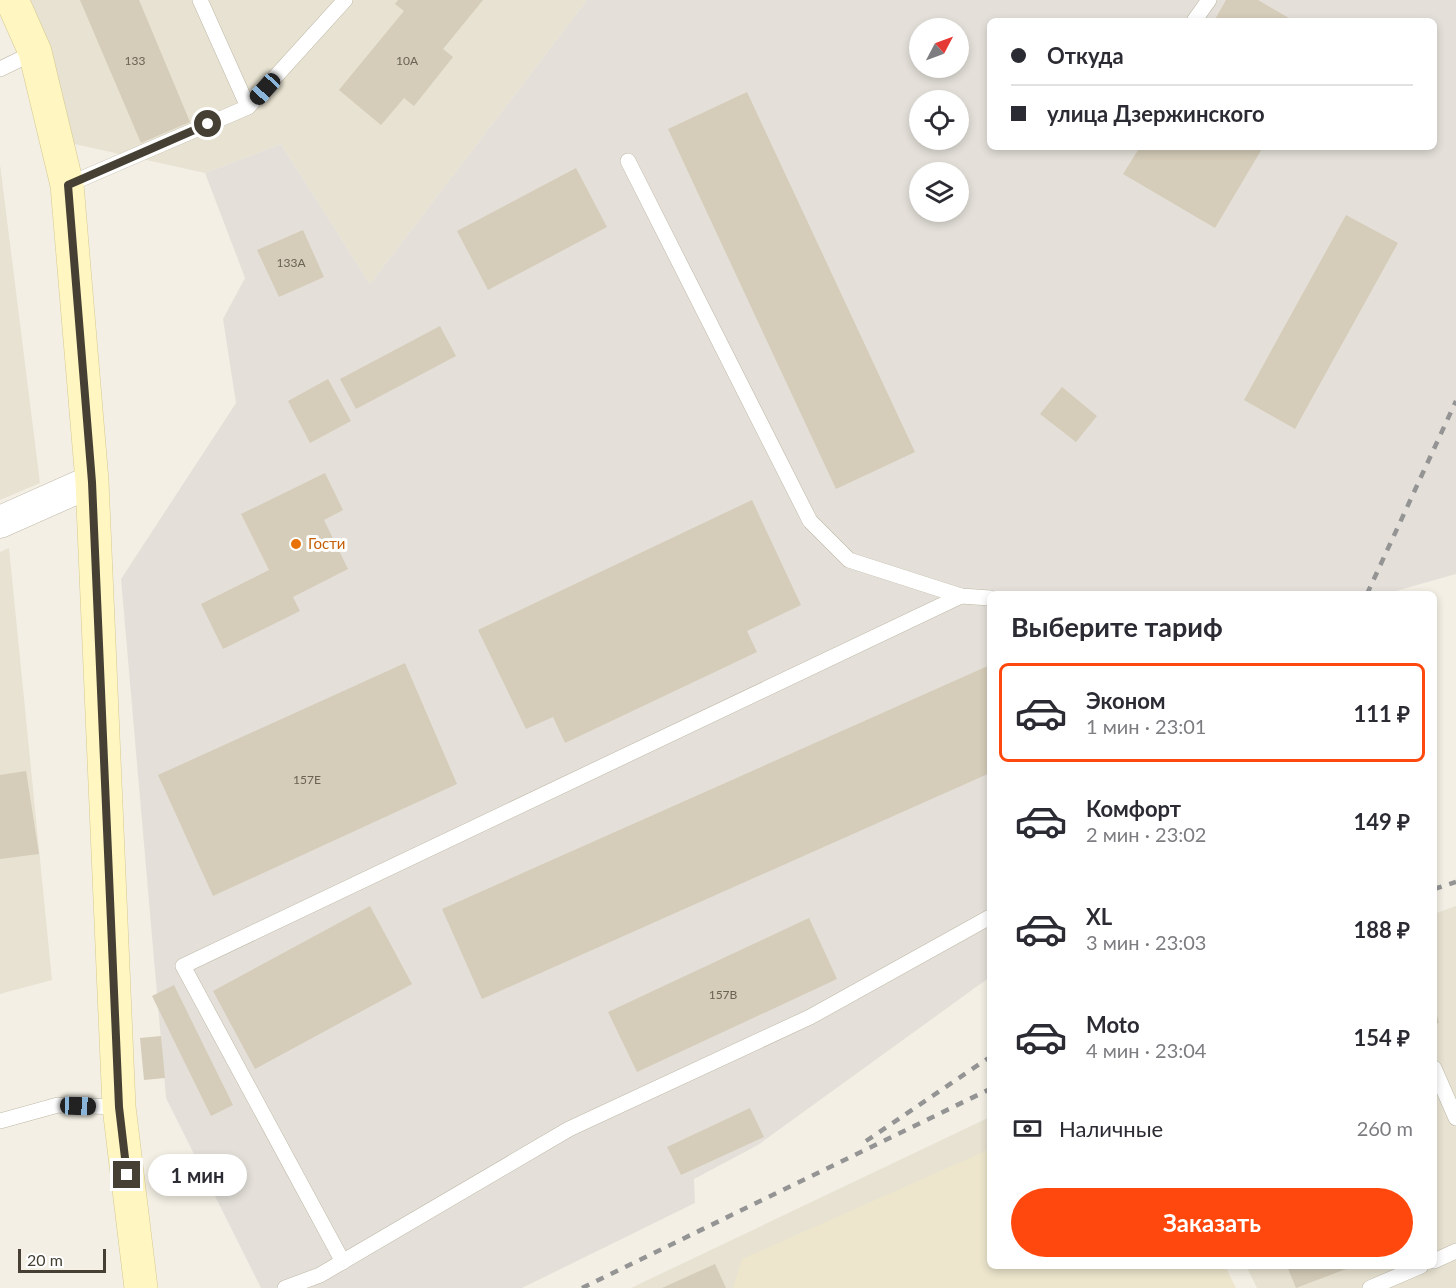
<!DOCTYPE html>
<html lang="ru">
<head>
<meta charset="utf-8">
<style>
  body { margin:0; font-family:Lato,sans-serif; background:#f7f7f7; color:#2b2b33; height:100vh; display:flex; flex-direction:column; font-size:22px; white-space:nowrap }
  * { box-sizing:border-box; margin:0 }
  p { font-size:20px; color:#7c7c81 }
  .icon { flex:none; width:33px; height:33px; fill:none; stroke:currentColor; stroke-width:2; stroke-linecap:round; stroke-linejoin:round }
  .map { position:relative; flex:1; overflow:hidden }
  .drawer { position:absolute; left:987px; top:591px; width:450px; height:678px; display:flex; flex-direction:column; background:#fff; border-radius:9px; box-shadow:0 3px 9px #0003 }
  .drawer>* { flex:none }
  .hud { position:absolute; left:987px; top:18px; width:450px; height:132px; border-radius:9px; box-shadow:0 3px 9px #0003; display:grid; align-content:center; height:132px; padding:0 24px; background:#fff }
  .needle { width:39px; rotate:49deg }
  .tools { position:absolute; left:909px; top:18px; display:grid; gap:12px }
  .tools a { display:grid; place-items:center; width:60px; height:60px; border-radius:50%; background:#fff; box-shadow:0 3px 9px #0003; font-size:30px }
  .scale { position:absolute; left:18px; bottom:15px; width:88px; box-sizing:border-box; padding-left:6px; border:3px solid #454033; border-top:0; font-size:16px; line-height:21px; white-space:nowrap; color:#454033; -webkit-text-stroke:4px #fff; paint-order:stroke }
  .end { position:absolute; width:27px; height:27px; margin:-14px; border:8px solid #454033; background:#fff; box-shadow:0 0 0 3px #fff }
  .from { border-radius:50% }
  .bubble { position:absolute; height:42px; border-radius:21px; background:#fff; box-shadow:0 3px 9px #0003; font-size:20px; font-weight:700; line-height:42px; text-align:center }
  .car { position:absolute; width:18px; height:36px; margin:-18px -9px; border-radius:8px; box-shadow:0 0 4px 2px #0007; background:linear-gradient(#222 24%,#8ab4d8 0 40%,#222 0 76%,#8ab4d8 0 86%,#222 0) }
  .hud b { display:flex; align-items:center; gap:21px; height:57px; font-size:22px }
  .hud b+b { border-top:2px solid #e1e1e2 }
  .hud i { width:15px; height:15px; background:#2b2b33 }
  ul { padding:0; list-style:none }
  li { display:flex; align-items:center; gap:18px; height:99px; margin:0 12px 9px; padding:0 12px; border:3px solid transparent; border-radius:9px }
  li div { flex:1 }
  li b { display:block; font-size:22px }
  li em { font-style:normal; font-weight:700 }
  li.active { border-color:#ff480e }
  li>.icon { width:54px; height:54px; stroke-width:1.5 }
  h2 { padding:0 24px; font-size:27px; line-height:72px }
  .pay { display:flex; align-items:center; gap:15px; height:66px; padding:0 24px; font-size:22px }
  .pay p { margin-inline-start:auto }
  .button { display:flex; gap:12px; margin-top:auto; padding:12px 24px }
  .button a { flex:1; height:69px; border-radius:36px; background:#ff480e; color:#fff; font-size:24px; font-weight:700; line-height:69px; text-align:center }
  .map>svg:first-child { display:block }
  .residential { fill:#e7e2d1 }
  .industrial { fill:#e4e0d9; fill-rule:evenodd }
  .education { fill:#ede6cd }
  .building { fill:#d5ccb9 }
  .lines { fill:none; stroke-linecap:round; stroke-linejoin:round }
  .lane-casing { stroke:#beb8a6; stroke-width:16 }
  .street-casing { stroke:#beb8a6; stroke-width:33 }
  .secondary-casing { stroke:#d5c991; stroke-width:34 }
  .lane { stroke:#fff; stroke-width:15 }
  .street { stroke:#fff; stroke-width:32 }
  .secondary { stroke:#fff6c1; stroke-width:33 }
  .rail { stroke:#949494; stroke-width:4.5; stroke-dasharray:8 8; stroke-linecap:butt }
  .route { stroke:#454033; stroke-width:8 }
  .food-dot { fill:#e8710a; stroke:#fff; stroke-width:2 }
  .labels { text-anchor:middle; stroke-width:6; stroke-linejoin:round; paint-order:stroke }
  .number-label { font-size:12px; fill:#696354 }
  .food-label { font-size:15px; fill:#c56008; stroke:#fff; text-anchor:start }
</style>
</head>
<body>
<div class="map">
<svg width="1456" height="1288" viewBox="0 0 1456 1288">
  <rect width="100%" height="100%" fill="#f3efe4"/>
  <g class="residential">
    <path d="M9,0h578l-217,284 -89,-140 -76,29 -153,-34z"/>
    <path d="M0,164l40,319 -40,17z"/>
    <path d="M9,548l43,432 -52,14v-442z"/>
    <path d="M1456,906v382h-199l-11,-22h188v-352z"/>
    <path d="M990,1117v56l-215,115h-144z"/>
  </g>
  <path class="industrial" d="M587,0h869v574l-71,20h-395v383l-232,168 -64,34 1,24 -173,85h-261l-95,-190 -45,-519 115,-176 -13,-84 22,-41 -40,-105 76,-29 89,140zM990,21h444v126h-444zM920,28h38v40h-38zM920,100h38v40h-38zM920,172h38v40h-38z"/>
  <path class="education" d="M990,1149v117h235l11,22h-503l9,-29z"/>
  <g class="building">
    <path d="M80,0h59l51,122 -49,21z"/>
    <path d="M398,0h85l-40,49 10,8 -39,49 -10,-8 -23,27 -42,-35 65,-79 -9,-7z"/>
    <path d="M1226,0h32l36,21h-80z"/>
    <path d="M747,92l168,360 -79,37 -168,-360z"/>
    <path d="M1140,147h123l-48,81 -92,-54z"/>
    <path d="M576,168l31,59 -119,63 -31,-59z"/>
    <path d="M1346,215l52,28 -103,186 -51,-29z"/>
    <path d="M303,230l21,47 -45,20 -22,-47z"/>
    <path d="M440,326l16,30 -100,53 -16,-30z"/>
    <path d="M328,379l23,42 -41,22 -22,-42z"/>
    <path d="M1062,387l35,29 -21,26 -36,-28z"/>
    <path d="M325,473l18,37 -19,10 24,49 -55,28 7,14 -77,38 -22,-45 68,-34 -28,-56z"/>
    <path d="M752,500l49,105 -54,26 10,21 -192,91 -12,-26 -27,12 -48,-99z"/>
    <path d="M405,663l52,121 -244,112 -55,-121z"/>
    <path d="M990,665v108l-508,226 -40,-90z"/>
    <path d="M26,771l13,83 -39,5v-84z"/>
    <path d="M370,906l42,78 -157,85 -42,-78z"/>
    <path d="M809,918l28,61 -200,93 -29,-60z"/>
    <path d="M174,985l59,120 -22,11 -59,-120z"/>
    <path d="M1434,1006l5,17 -5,1z"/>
    <path d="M161,1036l4,42 -21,2 -4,-42z"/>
    <path d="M750,1108l14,29 -83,38 -14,-28z"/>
    <path d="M715,1264l11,24h-64z"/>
    <path d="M1287,1266h67l-58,22z"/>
  </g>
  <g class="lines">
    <g class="lane-casing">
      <g id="lane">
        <path d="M200,0l48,107"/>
        <path d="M1194,21l15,-21"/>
        <path d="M0,69l35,-17"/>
        <path d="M628,161l182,360 39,39 112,36 29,2"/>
        <path d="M67,185l181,-78 97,-107"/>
        <path d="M1434,1068l22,50"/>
        <path d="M0,1121l58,-16 61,2"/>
        <path d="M1434,1261l22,-10"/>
        <path d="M343,1262l-160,-296 778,-370"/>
        <path d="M285,1288l35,-13 249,-146 241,-112 180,-100"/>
        <path d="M1370,1288l51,-22"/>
      </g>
    </g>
    <g class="street-casing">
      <path id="street" d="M0,522l92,-41"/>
    </g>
    <g class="secondary-casing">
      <path id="secondary" d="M12,0l23,52 32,133 25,296 27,626 22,181"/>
    </g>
    <use href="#lane" class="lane"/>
    <use href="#street" class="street"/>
    <use href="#secondary" class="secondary"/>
    <g class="rail">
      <path d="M1367,594l89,-193"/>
      <path d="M1434,889l22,-7"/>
      <path d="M866,1141l124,-84"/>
      <path d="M582,1288l408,-199"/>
    </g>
  </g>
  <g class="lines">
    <path class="route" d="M127,1175l-8,-68 -27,-625 -24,-297 140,-61"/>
  </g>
  <circle class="food-dot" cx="296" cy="544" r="6"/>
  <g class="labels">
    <g class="number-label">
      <text x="135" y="65">133</text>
      <text x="407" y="65">10А</text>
      <text x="291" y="267">133А</text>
      <text x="307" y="784">157Е</text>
      <text x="723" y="999">157В</text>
    </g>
    <g class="food-label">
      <text x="308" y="549">Гости</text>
    </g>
  </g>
</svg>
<div class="tools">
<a><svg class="needle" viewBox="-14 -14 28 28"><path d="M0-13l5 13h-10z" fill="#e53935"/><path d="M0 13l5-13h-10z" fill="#7c7c81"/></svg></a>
<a><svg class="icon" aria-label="locate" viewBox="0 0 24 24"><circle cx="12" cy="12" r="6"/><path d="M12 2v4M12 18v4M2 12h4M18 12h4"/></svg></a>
<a><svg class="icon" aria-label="layers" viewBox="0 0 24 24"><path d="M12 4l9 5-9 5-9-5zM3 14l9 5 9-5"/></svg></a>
</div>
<div class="scale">20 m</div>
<i class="end from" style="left:208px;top:124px"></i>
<i class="end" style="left:127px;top:1175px"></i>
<div class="bubble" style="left:148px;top:1154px;width:99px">1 мин</div>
<i class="car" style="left:265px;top:89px;rotate:222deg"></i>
<i class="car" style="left:78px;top:1106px;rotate:92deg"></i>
<div class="hud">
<b><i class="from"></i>Откуда</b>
<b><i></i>улица Дзержинского</b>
</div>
<section class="drawer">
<h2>Выберите тариф</h2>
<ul>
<li class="active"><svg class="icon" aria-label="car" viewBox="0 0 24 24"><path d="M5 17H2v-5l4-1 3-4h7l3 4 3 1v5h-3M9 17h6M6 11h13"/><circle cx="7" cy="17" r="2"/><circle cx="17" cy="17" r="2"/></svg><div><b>Эконом</b><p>1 мин · 23:01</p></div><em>111 ₽</em></li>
<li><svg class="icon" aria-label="car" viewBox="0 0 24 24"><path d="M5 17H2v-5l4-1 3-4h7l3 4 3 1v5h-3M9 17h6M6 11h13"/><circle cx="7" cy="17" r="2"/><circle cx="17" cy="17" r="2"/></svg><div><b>Комфорт</b><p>2 мин · 23:02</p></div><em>149 ₽</em></li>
<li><svg class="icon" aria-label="car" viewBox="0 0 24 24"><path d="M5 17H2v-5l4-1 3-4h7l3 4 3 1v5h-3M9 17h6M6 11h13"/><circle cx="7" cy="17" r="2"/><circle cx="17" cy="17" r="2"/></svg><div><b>XL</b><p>3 мин · 23:03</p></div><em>188 ₽</em></li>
<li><svg class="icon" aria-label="car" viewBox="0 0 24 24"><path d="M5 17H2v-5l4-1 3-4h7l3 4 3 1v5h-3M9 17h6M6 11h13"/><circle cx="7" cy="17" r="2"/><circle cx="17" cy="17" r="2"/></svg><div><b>Moto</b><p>4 мин · 23:04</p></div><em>154 ₽</em></li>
</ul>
<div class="pay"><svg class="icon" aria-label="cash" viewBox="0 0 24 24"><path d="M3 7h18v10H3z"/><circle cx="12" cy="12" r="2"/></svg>Наличные<p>260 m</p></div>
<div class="button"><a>Заказать</a></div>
</section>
</div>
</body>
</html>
